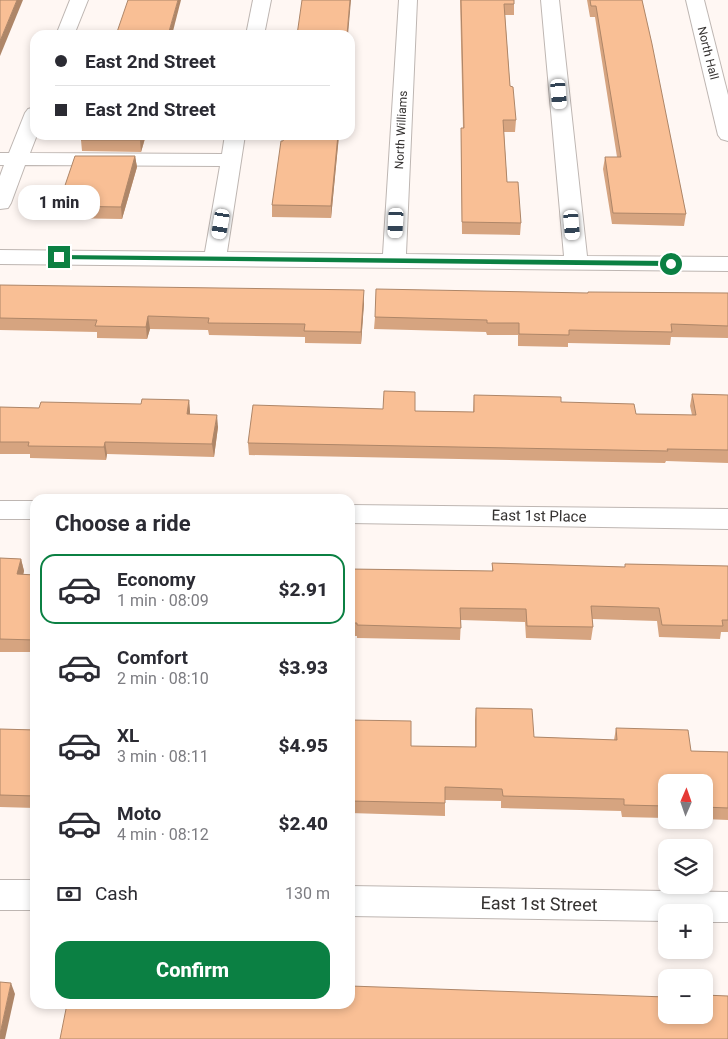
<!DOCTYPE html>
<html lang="en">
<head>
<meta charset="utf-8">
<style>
  body { margin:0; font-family:Roboto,sans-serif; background:#f7f7f7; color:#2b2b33; height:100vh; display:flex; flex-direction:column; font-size:19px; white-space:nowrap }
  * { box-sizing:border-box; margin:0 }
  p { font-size:16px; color:#7c7c81 }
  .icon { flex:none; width:28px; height:28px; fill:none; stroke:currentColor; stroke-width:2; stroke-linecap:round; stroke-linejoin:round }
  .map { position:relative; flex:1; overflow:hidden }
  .side { position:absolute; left:30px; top:494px; width:325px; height:515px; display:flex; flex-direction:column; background:#fff; border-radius:15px; box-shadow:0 2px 8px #0003 }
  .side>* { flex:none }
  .guide { position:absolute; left:30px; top:30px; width:325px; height:110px; border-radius:15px; box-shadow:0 2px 8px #0003; display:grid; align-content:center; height:110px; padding:0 25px; background:#fff }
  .needle { width:32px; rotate:2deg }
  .buttons { position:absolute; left:658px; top:774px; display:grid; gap:10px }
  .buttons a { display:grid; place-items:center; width:55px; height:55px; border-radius:10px; background:#fff; box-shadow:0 2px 8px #0003; font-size:25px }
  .end { position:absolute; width:22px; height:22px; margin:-11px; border:6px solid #0b8043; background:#fff; box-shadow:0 0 0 2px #fff }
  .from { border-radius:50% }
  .bubble { position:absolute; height:35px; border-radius:15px; background:#fff; box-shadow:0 2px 8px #0003; font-size:16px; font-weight:800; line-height:35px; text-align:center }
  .car { position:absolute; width:15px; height:30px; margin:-15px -8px; border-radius:6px; box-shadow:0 0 4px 1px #0007; background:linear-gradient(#fff 24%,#345 0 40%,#fff 0 76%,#345 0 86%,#fff 0) }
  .guide b { display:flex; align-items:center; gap:18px; height:48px; font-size:19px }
  .guide b+b { border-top:1px solid #e1e1e2 }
  .guide i { width:12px; height:12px; background:#2b2b33 }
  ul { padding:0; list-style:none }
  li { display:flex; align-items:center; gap:15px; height:70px; margin:0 10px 8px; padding:0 15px; border:2px solid transparent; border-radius:15px }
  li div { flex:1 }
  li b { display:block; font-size:19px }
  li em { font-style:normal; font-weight:800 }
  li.on { border-color:#0b8043 }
  li>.icon { width:45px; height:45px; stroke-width:1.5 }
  h2 { padding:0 25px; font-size:22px; line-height:60px }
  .pay { display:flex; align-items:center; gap:12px; height:55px; padding:0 25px; font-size:19px }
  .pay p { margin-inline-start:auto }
  .cta { display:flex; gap:10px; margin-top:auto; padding:10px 25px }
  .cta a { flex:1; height:58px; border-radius:15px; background:#0b8043; color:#fff; font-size:20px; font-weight:800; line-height:58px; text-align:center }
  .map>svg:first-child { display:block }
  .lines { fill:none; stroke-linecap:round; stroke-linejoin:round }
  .minor-casing { stroke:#beb6b2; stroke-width:2 }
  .minor { fill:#fff; fill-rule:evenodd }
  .wall { fill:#d6a480 }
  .shaded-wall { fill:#ae8668 }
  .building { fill:#f9bf95; stroke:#ae8668 }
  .route { fill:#0b8043 }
  .labels { text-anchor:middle; stroke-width:4; stroke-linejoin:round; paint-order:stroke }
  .far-street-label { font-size:12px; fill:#343130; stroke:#fff }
  .street-label { font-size:15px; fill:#343130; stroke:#fff }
  .near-street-label { font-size:18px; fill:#343130; stroke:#fff }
</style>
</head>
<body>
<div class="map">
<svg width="728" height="1039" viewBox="0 0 728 1039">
  <rect width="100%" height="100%" fill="#fff7f3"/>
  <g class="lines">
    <g class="minor-casing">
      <g id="minor">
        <path d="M70,0h18l-14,35h-18z"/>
        <path d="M253,0h18l-7,35h-18z"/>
        <path d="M399,0h18l-11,254 158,2 -23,-256h18l28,256 141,1v14l-728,-7v-14l205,2 15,-86 -195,-1 -14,38 -3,5 -8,1v-33l4,-11h-4v-12h9l16,-40 3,-4 7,-2v28h2l-7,18 192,1 3,-19h20l-18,117 156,2z"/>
        <path d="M686,0h18l24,95v46l-7,-2 -3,-4z"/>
        <rect x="0" y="501" width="35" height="18"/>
        <path d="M350,505l378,4v20l-378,-6z"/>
        <rect x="0" y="880" width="35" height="30"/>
        <path d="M350,886l378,6v30h-24v-10h-38v9l-316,-5z"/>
      </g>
    </g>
    <use href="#minor" class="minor"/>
  </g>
  <g class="wall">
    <path d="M460,0h54v15h-9l5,71 6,34 -1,12h-11l3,50 14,41 -1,12 -58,-1 -1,-94v-12h2z"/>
    <path d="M587,0h55l44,214 -2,12 -72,-2 -9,-55 2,-12h12l-22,-140h-5z"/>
    <path d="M146,135l-5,17 -59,-1 -1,-11z"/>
    <path d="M284,135h55l-8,83 -59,-1v-12z"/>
    <path d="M135,156l2,11 -15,52 -62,-1 -2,-12z"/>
    <path d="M0,285l364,18 -3,41 -56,-1v-6l-96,-2 -1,-5 -58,-1 -3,10 -50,-1v-6l-97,-2z"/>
    <path d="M588,293h140v45l-57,-1 -1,8 -102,-2v4l-50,-1v-11h-31l-1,-3 -112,-3 1,-12z"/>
    <path d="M692,394l36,1v68l-62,-2 -1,2 -416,-8 -1,-12 167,-32 58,1 1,-17 87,7 75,12 56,1 -2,-9z"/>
    <path d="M189,400l1,14 28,13 -4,30 -107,-3 -1,6 -76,-2v-4h-30v-47l39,1 102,-4z"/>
    <path d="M0,558l21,1 3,12 -1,4h12v77h-35z"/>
    <path d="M492,563l133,4v-3l103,2v66h-7l-1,7 -61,-2 -2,-16 -65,-2 1,8 -2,13 -65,-2 -1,-16 -64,-2 -1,20 -103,-2v-2h-7v-67l142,2z"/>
    <path d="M476,708l58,29 80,3 2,-12 75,23 37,1v68l-24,-1v-37h-38v36l-44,-1 -1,-6 -120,-3v-7l-56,-1v16l-95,-3v-93l61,26 64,1v-27z"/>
    <path d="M0,729l35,1v78l-35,-1z"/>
  </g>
  <g class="shaded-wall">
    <path d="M17,0h6l-23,56v-15z"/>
    <path d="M178,0h3l-9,35h-4z"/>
    <path d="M350,0h1l-3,35h-1z"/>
    <path d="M141,135h5l-5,17 -1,-12z"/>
    <path d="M338,135h1l-8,83v-12z"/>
    <path d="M135,156l2,11 -15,52 -1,-12z"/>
    <path d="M364,290v13l-3,41v-12z"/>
    <path d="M148,316l2,13 -3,10 -1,-12z"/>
    <path d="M189,400l1,12 -2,15 -1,-13z"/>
    <path d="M217,415l1,12 -4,30 -2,-13z"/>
    <path d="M105,442l2,12 -1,6 -2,-13z"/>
    <path d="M21,559l3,12 -4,16 -3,-13z"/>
    <path d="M11,983l4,11 -10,45h-5v-5z"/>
  </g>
  <g class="building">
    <path d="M0,0h17l-17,41z"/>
    <path d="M128,0h50l-10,35h-52z"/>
    <path d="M302,0h48l-3,35h-50z"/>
    <path d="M461,0h53v4h-10l6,82 3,1 3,33h-13l4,62h11l3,41 -59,-1 -1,-94h3z"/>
    <path d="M590,0h52l10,44 34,170 -73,-1 -8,-56h16l-25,-151h-5z"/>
    <path d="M82,135h59l-1,5h-59z"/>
    <path d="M284,135h54l-7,71 -59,-1 9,-64h2z"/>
    <path d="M75,156h60l-14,51 -63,-1z"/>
    <path d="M0,285l364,5 -3,42 -57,-1 1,-7 -97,-1 1,-5 -61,-2 -2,11 -51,-1 2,-6 -97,-2z"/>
    <path d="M376,289l212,4v-1l140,1v33l-57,-2 1,8 -103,-2v5l-50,-1v-11h-32v-3l-112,-3z"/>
    <path d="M384,391l31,1v19l59,1v-17l87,2v5l73,2 2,10 60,1 -4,-21 36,1v55l-61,-1 1,2 -420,-8 5,-38 130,4z"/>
    <path d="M142,399l47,1 -2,14 30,1 -5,29 -107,-2 -1,5 -76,-1 1,-4h-29v-35l39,1 2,-6 100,2z"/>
    <path d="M0,558l21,1 -4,15 18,1v65l-35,-1z"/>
    <path d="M492,563l133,4v-3l103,2v54h-6l1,6 -61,-1 -3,-17 -68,-2 2,21 -66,-1 -1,-17 -66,-1 1,20 -104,-3v-2h-7v-54l143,2z"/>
    <path d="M476,708l56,1 2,28 83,3 -1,-12 72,2 3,21 37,1v56l-24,-1v-25h-38v24l-42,-1v-6l-121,-3 -1,-7 -57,-2v16l-95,-2v-81l61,1v25l65,1z"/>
    <path d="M0,729l35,1v66l-35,-1z"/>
    <path d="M350,981v5l316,11v18h38v-20l24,1v43h-668l7,-35h283z"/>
    <path d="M0,982l11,1 -11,51z"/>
  </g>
  <path class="route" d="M59,255l612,6 3,3 -3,2 -615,-7 -1,-2z"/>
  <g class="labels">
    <g class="far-street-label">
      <text transform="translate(708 53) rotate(76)" y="4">North Hall</text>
      <text transform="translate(401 130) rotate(-87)" y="4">North Williams</text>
    </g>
    <g class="street-label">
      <text transform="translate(539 516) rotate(1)" y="5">East 1st Place</text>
    </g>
    <g class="near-street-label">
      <text transform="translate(539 904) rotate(1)" y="6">East 1st Street</text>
    </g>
  </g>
</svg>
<div class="buttons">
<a><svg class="needle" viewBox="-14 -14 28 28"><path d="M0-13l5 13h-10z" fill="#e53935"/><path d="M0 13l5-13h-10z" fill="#7c7c81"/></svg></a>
<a><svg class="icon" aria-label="layers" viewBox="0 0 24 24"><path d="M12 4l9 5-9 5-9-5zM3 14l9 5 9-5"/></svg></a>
<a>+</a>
<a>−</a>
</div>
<i class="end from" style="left:671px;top:264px"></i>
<i class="end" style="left:59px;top:257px"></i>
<div class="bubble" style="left:18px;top:185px;width:82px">1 min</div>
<i class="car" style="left:559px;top:94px;rotate:175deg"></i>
<i class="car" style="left:396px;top:223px;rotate:183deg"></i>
<i class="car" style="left:221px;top:224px;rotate:190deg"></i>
<i class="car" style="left:572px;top:225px;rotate:175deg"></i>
<div class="guide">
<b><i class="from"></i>East 2nd Street</b>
<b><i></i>East 2nd Street</b>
</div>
<section class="side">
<h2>Choose a ride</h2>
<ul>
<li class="on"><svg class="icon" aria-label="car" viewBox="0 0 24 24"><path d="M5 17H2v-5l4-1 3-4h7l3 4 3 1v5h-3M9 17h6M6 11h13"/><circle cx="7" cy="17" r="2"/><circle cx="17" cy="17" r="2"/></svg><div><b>Economy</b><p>1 min · 08:09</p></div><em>$2.91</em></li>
<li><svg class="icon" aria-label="car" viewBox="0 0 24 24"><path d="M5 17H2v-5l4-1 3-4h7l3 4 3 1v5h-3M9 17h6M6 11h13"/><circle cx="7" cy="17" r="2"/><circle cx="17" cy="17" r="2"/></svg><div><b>Comfort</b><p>2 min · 08:10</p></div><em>$3.93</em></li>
<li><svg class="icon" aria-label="car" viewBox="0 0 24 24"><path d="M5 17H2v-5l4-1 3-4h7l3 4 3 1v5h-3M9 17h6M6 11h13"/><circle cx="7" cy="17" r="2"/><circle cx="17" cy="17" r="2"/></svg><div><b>XL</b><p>3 min · 08:11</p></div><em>$4.95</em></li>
<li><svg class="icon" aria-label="car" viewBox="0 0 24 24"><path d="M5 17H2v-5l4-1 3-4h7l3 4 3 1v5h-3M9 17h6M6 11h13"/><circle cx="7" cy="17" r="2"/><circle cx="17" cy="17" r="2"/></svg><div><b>Moto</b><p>4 min · 08:12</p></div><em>$2.40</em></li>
</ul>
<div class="pay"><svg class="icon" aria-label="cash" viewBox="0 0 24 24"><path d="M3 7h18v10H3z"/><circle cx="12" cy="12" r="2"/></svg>Cash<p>130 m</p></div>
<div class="cta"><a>Confirm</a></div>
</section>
</div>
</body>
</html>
